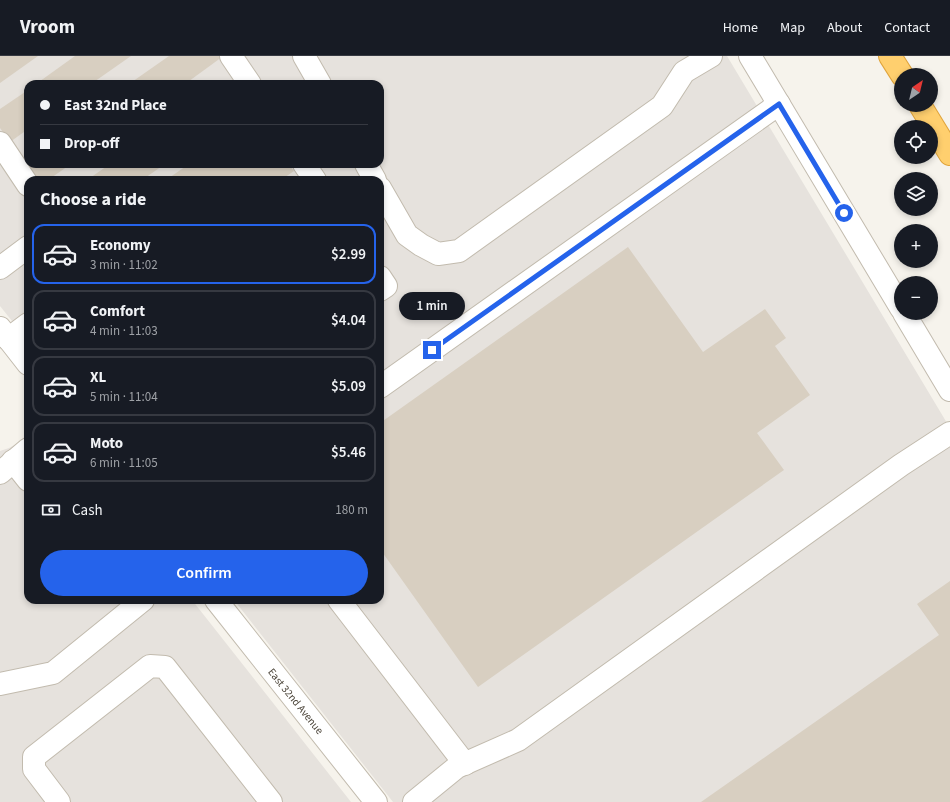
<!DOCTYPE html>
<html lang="en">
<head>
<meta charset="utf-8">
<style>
  body { margin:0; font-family:"Source Sans 3",sans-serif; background:#242831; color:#f1f3f6; height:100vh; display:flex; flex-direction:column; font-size:15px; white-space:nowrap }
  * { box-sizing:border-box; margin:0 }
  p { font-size:13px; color:#9ea1a6 }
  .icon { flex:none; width:22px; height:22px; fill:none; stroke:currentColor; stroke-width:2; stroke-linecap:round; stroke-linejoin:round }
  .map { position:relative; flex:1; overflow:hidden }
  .drawer { position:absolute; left:24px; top:120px; width:360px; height:428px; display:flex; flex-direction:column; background:#171b24; border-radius:12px; box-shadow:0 2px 6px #0003 }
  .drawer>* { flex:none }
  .top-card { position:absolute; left:24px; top:24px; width:360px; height:88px; border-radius:12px; box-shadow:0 2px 6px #0003; display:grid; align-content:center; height:88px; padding:0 16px; background:#171b24 }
  .needle { width:26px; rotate:35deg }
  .buttons { position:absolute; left:894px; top:12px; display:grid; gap:8px }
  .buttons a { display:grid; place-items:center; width:44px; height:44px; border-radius:50%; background:#171b24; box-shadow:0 2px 6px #0003; font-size:20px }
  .end { position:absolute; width:18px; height:18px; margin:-9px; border:5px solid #2563eb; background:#fff; box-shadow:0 0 0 2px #fff }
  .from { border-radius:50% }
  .bubble { position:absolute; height:28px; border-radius:14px; background:#171b24; box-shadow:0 2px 6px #0003; font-size:13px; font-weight:600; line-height:28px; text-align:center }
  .top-card b { display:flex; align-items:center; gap:14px; height:38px; font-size:15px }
  .top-card b+b { border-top:1px solid #363941 }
  .top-card i { width:10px; height:10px; background:#f1f3f6 }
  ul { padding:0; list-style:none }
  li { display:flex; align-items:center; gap:12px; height:60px; margin:0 8px 6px; padding:0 8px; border:2px solid #363941; border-radius:12px }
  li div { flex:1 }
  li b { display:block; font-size:15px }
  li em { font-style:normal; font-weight:600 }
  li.active { border-color:#2563eb }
  li>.icon { width:36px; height:36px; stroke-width:1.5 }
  h2 { padding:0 16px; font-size:18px; line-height:48px }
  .pay { display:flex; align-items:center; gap:10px; height:44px; padding:0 16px; font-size:15px }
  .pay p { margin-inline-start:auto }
  .action { display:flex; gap:8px; margin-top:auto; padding:8px 16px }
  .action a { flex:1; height:46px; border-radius:24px; background:#2563eb; color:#fff; font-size:16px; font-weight:600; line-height:46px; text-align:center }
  header { display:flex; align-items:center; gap:24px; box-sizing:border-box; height:56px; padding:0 20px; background:#171b24; border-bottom:1px solid #363941 }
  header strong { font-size:19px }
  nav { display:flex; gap:22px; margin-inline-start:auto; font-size:14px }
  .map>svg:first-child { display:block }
  .industrial { fill:#e6e2dd; fill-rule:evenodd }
  .building { fill:#d8cfc1 }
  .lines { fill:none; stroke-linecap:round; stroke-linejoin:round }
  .minor-casing { stroke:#c2bbae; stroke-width:24 }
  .highway-casing { stroke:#e0a43c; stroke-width:24 }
  .minor { stroke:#fff; stroke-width:22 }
  .highway { stroke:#ffcf6e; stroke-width:22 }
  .route { stroke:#2563eb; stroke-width:5 }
  .labels { text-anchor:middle; stroke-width:3; stroke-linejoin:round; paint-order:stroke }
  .street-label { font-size:11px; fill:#4b4439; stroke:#fff }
</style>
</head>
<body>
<header>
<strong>Vroom</strong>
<nav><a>Home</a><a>Map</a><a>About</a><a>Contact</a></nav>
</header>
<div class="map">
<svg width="950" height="746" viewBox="0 0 950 746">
  <rect width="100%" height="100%" fill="#f6f3ec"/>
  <g class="industrial">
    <path d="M0,0h727l223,372v374h-557l-159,-202h146v-420h-352v161l-28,-35zM28,28h352v80h-352z"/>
    <path d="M28,376v168h164l159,202h-351v-351l9,-3 16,-9z"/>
  </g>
  <g class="building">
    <path d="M0,0h38l-38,27z"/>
    <path d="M75,0h56l-40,28h-55z"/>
    <path d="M169,0h52l1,1 -37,27h-56z"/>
    <path d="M28,34v39l-18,13 -10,-14v-19z"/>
    <path d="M28,99v9h43l-23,16h-11l-15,-20z"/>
    <path d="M110,108h55l-23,16h-55z"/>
    <path d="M189,108h100l5,7 -13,9h-115z"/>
    <path d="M628,191l75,105 62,-43 21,29 -11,8 35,49 -53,38 27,37 -306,217 -98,-138v-126z"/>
    <path d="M950,525v221h-249l238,-167 -22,-31z"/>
  </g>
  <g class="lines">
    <g class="minor-casing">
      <g id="minor">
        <path d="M231,0l19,28"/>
        <path d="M304,0l16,28"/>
        <path d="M750,0l151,252"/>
        <path d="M0,87l28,42"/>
        <path d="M304,108l11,16"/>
        <path d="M366,108l9,16"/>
        <path d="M380,132l27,47 14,10 17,9 21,-3 203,-145 22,-34 27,-16"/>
        <path d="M0,212l28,-21"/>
        <path d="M380,221l6,9 -6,4"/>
        <path d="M904,257l46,77"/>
        <path d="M0,272l28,36"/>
        <path d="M8,283l20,-15"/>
        <path d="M380,331l399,-283"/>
        <path d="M13,405l15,19"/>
        <path d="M0,417l28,-24"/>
        <path d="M216,544l160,202"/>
        <path d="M339,544l126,164"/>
        <path d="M0,628l53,-11 90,-73"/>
        <path d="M59,746l-25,-33v-12l116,-91 15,1 106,135"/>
        <path d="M414,746l43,-35 61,-27 383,-275 49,-32"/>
      </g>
    </g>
    <g class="highway-casing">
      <g id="highway">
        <path d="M890,0l12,19"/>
        <path d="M920,49l30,49"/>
      </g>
    </g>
    <use href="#minor" class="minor"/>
    <use href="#highway" class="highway"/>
  </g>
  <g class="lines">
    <path class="route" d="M432,294l347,-246 65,109"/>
  </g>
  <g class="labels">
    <g class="street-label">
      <text transform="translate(296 645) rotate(51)" y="4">East 32nd Avenue</text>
    </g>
  </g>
</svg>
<div class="buttons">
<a><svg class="needle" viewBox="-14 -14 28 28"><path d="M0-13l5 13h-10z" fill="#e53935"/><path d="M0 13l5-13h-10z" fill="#9ea1a6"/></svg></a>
<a><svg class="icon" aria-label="locate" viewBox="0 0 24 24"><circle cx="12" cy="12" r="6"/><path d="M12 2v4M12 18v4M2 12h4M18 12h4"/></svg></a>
<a><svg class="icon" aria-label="layers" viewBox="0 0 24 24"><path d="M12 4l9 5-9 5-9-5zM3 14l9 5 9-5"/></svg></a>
<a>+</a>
<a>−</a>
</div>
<i class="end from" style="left:844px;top:157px"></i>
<i class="end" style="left:432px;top:294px"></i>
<div class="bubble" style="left:399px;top:236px;width:66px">1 min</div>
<div class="top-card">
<b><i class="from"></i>East 32nd Place</b>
<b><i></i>Drop-off</b>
</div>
<section class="drawer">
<h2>Choose a ride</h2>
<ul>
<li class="active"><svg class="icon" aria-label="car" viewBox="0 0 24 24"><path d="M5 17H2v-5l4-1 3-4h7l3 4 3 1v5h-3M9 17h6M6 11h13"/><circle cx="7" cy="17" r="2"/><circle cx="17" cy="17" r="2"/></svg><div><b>Economy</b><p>3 min · 11:02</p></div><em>$2.99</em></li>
<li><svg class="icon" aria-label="car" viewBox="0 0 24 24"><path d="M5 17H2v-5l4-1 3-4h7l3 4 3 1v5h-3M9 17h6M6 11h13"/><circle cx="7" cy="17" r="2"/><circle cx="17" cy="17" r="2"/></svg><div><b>Comfort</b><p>4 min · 11:03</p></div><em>$4.04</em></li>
<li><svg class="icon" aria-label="car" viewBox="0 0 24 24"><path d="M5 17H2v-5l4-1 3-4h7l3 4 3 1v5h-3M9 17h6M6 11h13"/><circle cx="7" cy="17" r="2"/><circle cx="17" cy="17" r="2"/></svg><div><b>XL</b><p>5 min · 11:04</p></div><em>$5.09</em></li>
<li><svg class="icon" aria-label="car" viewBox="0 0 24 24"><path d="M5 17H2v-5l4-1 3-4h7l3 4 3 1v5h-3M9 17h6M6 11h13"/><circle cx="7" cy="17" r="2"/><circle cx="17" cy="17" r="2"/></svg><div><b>Moto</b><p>6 min · 11:05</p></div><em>$5.46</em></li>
</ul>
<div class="pay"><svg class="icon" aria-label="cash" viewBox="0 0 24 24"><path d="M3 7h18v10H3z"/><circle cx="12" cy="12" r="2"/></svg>Cash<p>180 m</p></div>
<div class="action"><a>Confirm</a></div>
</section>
</div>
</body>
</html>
